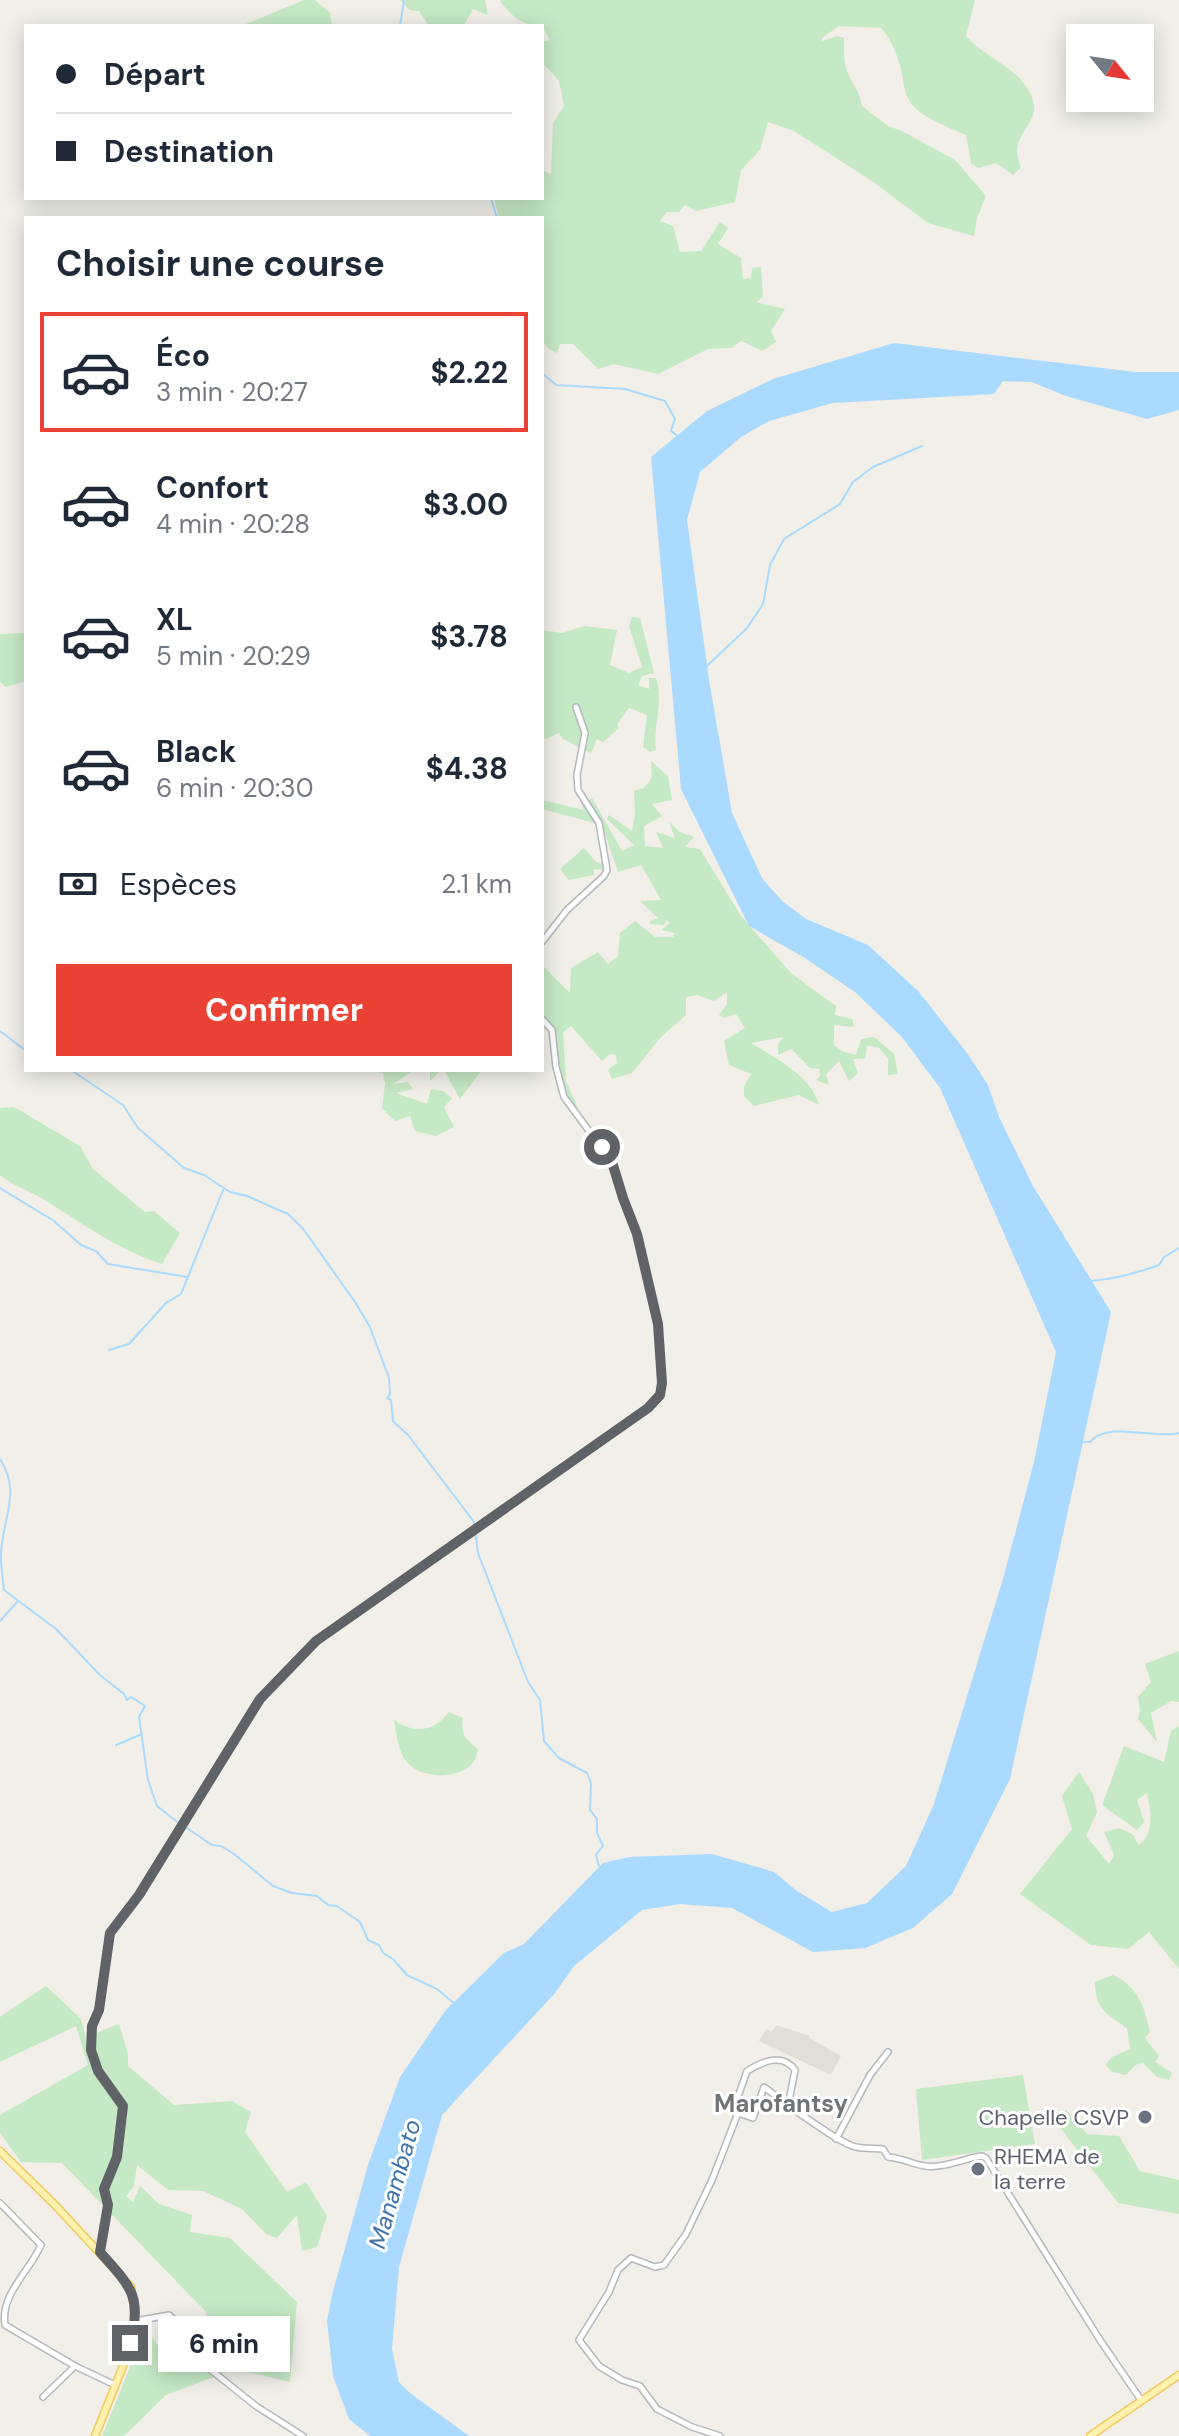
<!DOCTYPE html>
<html lang="fr">
<head>
<meta charset="utf-8">
<style>
  body { margin:0; font-family:"DM Sans",sans-serif; background:#f6f6f7; color:#1f2937; height:100vh; display:flex; flex-direction:column; font-size:30px; white-space:nowrap }
  * { box-sizing:border-box; margin:0 }
  p { font-size:26px; color:#747a83 }
  .icon { flex:none; width:44px; height:44px; fill:none; stroke:currentColor; stroke-width:2; stroke-linecap:round; stroke-linejoin:round }
  .map { position:relative; flex:1; overflow:hidden }
  .drawer { position:absolute; left:24px; top:216px; width:520px; height:856px; display:flex; flex-direction:column; background:#fff; border-radius:0px; box-shadow:0 4px 20px #0003 }
  .drawer>* { flex:none }
  .hud { position:absolute; left:24px; top:24px; width:520px; height:176px; border-radius:0px; box-shadow:0 4px 20px #0003; display:grid; align-content:center; height:176px; padding:0 32px; background:#fff }
  .needle { width:52px; rotate:120deg }
  .buttons { position:absolute; left:1066px; top:24px; display:grid; gap:16px }
  .buttons a { display:grid; place-items:center; width:88px; height:88px; border-radius:0px; background:#fff; box-shadow:0 4px 20px #0003; font-size:40px }
  .end { position:absolute; width:36px; height:36px; margin:-18px; border:10px solid #5f6368; background:#fff; box-shadow:0 0 0 4px #fff }
  .from { border-radius:50% }
  .bubble { position:absolute; height:56px; border-radius:0px; background:#fff; box-shadow:0 4px 20px #0003; font-size:26px; font-weight:700; line-height:56px; text-align:center }
  .hud b { display:flex; align-items:center; gap:28px; height:76px; font-size:30px }
  .hud b+b { border-top:2px solid #e0e1e3 }
  .hud i { width:20px; height:20px; background:#1f2937 }
  ul { padding:0; list-style:none }
  li { display:flex; align-items:center; gap:24px; height:120px; margin:0 16px 12px; padding:0 16px; border:4px solid transparent; border-radius:0px }
  li div { flex:1 }
  li b { display:block; font-size:30px }
  li em { font-style:normal; font-weight:700 }
  li.active { border-color:#ea4335 }
  li>.icon { width:72px; height:72px; stroke-width:1.5 }
  h2 { padding:0 32px; font-size:36px; line-height:96px }
  .pay { display:flex; align-items:center; gap:20px; height:88px; padding:0 32px; font-size:30px }
  .pay p { margin-inline-start:auto }
  .cta { display:flex; gap:16px; margin-top:auto; padding:16px 32px }
  .cta a { flex:1; height:92px; border-radius:0px; background:#ea4335; color:#fff; font-size:32px; font-weight:700; line-height:92px; text-align:center }
  .map>svg:first-child { display:block }
  .education { fill:#e1ded6 }
  .green { fill:#c5e8c5 }
  .water { fill:#aadaff }
  .lines { fill:none; stroke-linecap:round; stroke-linejoin:round }
  .stream { stroke:#aadaff; stroke-width:2 }
  .minor-casing { stroke:#b5b8bc; stroke-width:8 }
  .major-casing { stroke:#f2c960; stroke-width:9 }
  .minor { stroke:#fff; stroke-width:5 }
  .major { stroke:#fff2af; stroke-width:6 }
  .route { stroke:#5f6368; stroke-width:10 }
  .worship-dot { fill:#6b7280; stroke:#fff; stroke-width:3 }
  .labels { text-anchor:middle; stroke-width:6; stroke-linejoin:round; paint-order:stroke }
  .worship-label { font-size:22px; fill:#5b616d; stroke:#fff; text-anchor:end }
  .neighbourhood-label { font-size:24px; font-weight:bold; fill:#70757a; stroke:#fff }
  .water-label { font-size:24px; font-style:italic; fill:#4174aa; stroke:#fff }
</style>
</head>
<body>
<div class="map">
<svg width="1179" height="2436" viewBox="0 0 1179 2436">
  <rect width="100%" height="100%" fill="#f1efe8"/>
  <path class="education" d="M776,2025l34,11 -1,2 32,18 -10,19 -72,-34 7,-12 6,3z"/>
  <g class="green">
    <path d="M304,0h11l15,13 2,13h-91z"/>
    <path d="M400,0h85l3,15 -15,-6 -8,14 1,3h-37l-10,-15 -9,-1z"/>
    <path d="M503,0h472l-9,36c17,20 44,28 59,49 29,39 -22,44 -4,82l-8,8 -17,-12 -18,5 -7,-5 -5,-28c-17,-8 -43,-16 -55,-32 -7,-9 -7,-19 -9,-30 -3,-14 -11,-35 -21,-45l-42,-2 -17,12v3l15,-5 7,2c0,12 -1,24 4,36 6,13 11,16 14,32l26,20 14,5 53,29 31,36 -9,22 -3,18 -46,-13 -56,-42 -78,-50 -26,-9 -8,28 -19,20 -6,32 -39,9 -11,-6 -6,7h-12l-7,9 13,5 7,26 21,-1 19,-29 8,6 -10,16 23,14 2,21 8,-1 1,-10 9,-1 2,30 -7,5 29,7 -14,22 5,11 -14,9 -21,-10 -10,7 -23,1 -50,25 -44,-10 -16,5 -25,-25h-13l-3,9 -8,-4 -7,-9v-122h-43l-5,-20h35l2,3 2,-3h9v-28l9,4 2,-51 11,-17 -5,-25 -17,-19v-20l8,-2 -8,-14c-19,0 -31,-10 -42,-25z"/>
    <path d="M632,617l8,1 14,55 -12,3 -4,9 11,4v-11h7c8,22 -3,47 0,72l-6,2 -7,-5 4,-32 -18,-7 -12,16 2,4 -16,14 -6,-3 -6,14 -28,-14 -4,-6 -13,6 -4,-3v-106l20,3 22,-7 33,4 -7,35 19,8 13,-6 -13,-41z"/>
    <path d="M26,633v48l-20,6 -6,-5v-48z"/>
    <path d="M651,761l17,15 4,24 -20,4 10,12 -18,10 1,20 18,2 -7,-16 19,6 -6,-16 11,10 14,5 -9,10 15,2 41,67 51,58 44,32 -1,9 17,4 2,8 -20,-2v20l8,6 14,4 5,-16 13,-2 20,17 4,20 -10,1v-17l-9,-10 -12,-3 -2,14h-12l5,14 -9,8 -10,-20 -13,13 3,11 -13,-5 4,-4 -1,-7 -9,-1 -19,-19 -13,6v-10l5,-8 -32,6c24,15 61,33 68,62l-20,-10 -45,11 -10,-10v-10l7,-12 -22,-9 -5,-24 21,-13 -9,-14 -12,4 -5,-3 8,-11v-12l-13,9 -17,-6 -11,2v18l-25,22 -29,36 -20,6 -4,-9 9,-7 -1,-8 -6,-1 -8,7 -31,-35 -8,6 3,49 13,29 -21,-18 -5,-27 2,-36 -13,-14v-50l28,28 1,-25 27,-16 10,12 10,-8 2,-23 15,-12 20,16h18l2,-4 -14,-3 9,-7 -4,-3 -2,5 -14,-1v-3l8,-3 -18,-17 21,-1 -20,-35 -23,7 -16,-47 -60,-16v-9l42,10 -2,-5 10,-7 30,53 12,-6 -27,-26 2,-4 23,16 3,-17 -1,-23 10,-3 8,-10z"/>
    <path d="M584,848l12,14 9,2 -1,6 -10,-1v6l-25,5 -9,-11z"/>
    <path d="M362,1070h52l-21,14 15,-2 5,7 -17,4 31,11 4,-15 12,2 9,7 -8,9 10,20 -18,9 -21,-5 -5,-15 -15,5 -13,-13 3,-24 -2,-11z"/>
    <path d="M430,1070h52l-22,29 -15,-27h-6l-9,9z"/>
    <path d="M14,1107l66,39 13,23 52,43 9,-1 26,22 -18,31c-44,-14 -80,-41 -119,-65 -15,-9 -30,-13 -43,-24v-67z"/>
    <path d="M1179,1651v51l-8,-1 -20,12 6,29 -19,-23 2,-9 -2,-13 13,-15 -6,-18z"/>
    <path d="M449,1712l14,6c-3,17 3,21 15,31 -1,4 -1,8 -4,12 -11,18 -48,18 -63,5 -13,-11 -14,-30 -17,-46 19,14 41,12 55,-8z"/>
    <path d="M1179,1726v243l-30,-37 -21,17 -37,-4 -71,-51 52,-65 -10,-33 17,-24 14,22 4,18 -11,24 23,28 5,-9 -10,-23 15,-4 13,6 7,11c16,-13 12,-34 8,-52l-10,7 7,22 -7,8 -35,-25 22,-59 40,16 7,-31z"/>
    <path d="M1113,1975c26,13 31,31 37,57l-5,6 14,18 -4,6 17,11 -3,7 -12,-3 -14,-14 -8,2 -9,10 -14,-3 -6,-7 6,-8 18,-8 -3,-21c-20,-14 -32,-19 -32,-46z"/>
    <path d="M46,1986l35,33 8,33 9,-20 21,-8 9,30v12l46,39 58,-4 19,11 -6,20 42,60 19,-10 21,34 -10,31 -15,4 -5,-36 -20,23 -11,-4 -24,-25 -39,-18 -35,-1 -31,-25 -3,21 -8,10 7,6 7,-16 19,18 33,11 -2,17 40,6 67,64 -7,80 -55,-13 -69,26 -42,41h-22l28,-69 12,-47 15,25 33,2 17,-34 -145,-150 -41,-1 -21,-29v-18l88,-50 -12,-39 -76,36v-45z"/>
    <path d="M1023,2075l12,69 -113,16 -6,-71z"/>
    <path d="M1066,2110l21,24 32,2 21,35 39,9v34l-61,-11 -62,-81z"/>
  </g>
  <path class="water" d="M894,343l241,29h44v38l-32,9 -81,-23 -34,-14 -29,-1 -9,13 -161,9 -64,18 -28,16 -41,35 -13,48 22,160 23,133 30,65 20,23 24,18 62,26 50,46 49,62 21,32 11,32 34,69 78,126 -101,467 -58,115 -39,34 -48,20 -52,4 -81,-44 -52,-4 -38,6 -68,56 -19,27 -113,122 -43,152 -7,82 7,33 11,11 59,43h-99l-21,-17 -16,-43 -6,-55 5,-26 36,-130 32,-88 45,-66 59,-58 20,-9 79,-81 26,-6 83,-3 62,18 23,19 35,21 35,-9 39,-37 28,-62 69,-225 31,-117 22,-110 -116,-264 -38,-51 -47,-45 -50,-34 -56,-32 -68,-137 -30,-332 56,-46 66,-32z"/>
  <g class="lines">
    <g class="stream">
      <path d="M400,26l4,-26"/>
      <path d="M491,198l6,20"/>
      <path d="M542,373l14,12 69,4 40,12 10,18 -4,12 7,5"/>
      <path d="M707,666l40,-38 16,-24 7,-39 14,-26 56,-35 13,-22 20,-15 49,-21"/>
      <path d="M0,1031l26,20"/>
      <path d="M71,1070l52,35 15,23 46,40 20,7 26,17 17,4 41,18 16,16 51,72 15,25 19,51 1,16 -3,4 4,2 2,21 15,14 66,87 4,31 50,129 12,18 4,41 15,17 28,15 4,10 -1,27 7,9v14l6,13 -7,9 3,11"/>
      <path d="M0,1188l54,33 27,24 15,6 12,13 79,13"/>
      <path d="M1091,1281c23,-2 46,-8 68,-16l5,-8 15,-9"/>
      <path d="M109,1350l20,-6 37,-41 15,-9 42,-104"/>
      <path d="M1084,1442h6c19,-22 65,-2 89,-9"/>
      <path d="M0,1459c23,35 0,64 1,99 0,11 2,21 3,32l52,39 44,46 24,19 3,6 4,-3 14,9 -6,11 9,63 9,26 23,18"/>
      <path d="M0,1621l17,-19"/>
      <path d="M116,1745l24,-10"/>
      <path d="M185,1827l27,18 9,1 13,8 39,32 19,7 25,3 11,9 9,1 23,16 8,18 11,5 4,8 10,6 14,16 30,14 18,15"/>
    </g>
    <g class="minor-casing">
      <g id="minor">
        <path d="M542,942l25,-32 37,-34 3,-6 -8,-47 -21,-33 -1,-15 8,-42 -9,-26"/>
        <path d="M738,2113l-5,-2 14,-40c15,-9 35,-19 48,-1l-7,36c17,10 52,38 68,41 9,2 18,1 27,2l5,8c14,1 24,7 37,9 17,3 40,-8 57,-10l4,2 114,182 41,60"/>
        <path d="M836,2139l34,-64 18,-23"/>
        <path d="M0,2203l41,42c-11,26 -41,49 -36,80l70,41 40,19"/>
        <path d="M100,2252l8,-47 -4,-16 13,-32 6,-51 -25,-35 -7,-21 1,-24 7,-16 11,-77 29,-38 121,-196 56,-58 332,-233 12,-13 2,-12 -4,-59 -21,-90 -14,-36 -11,-36 -48,-65 -8,-30 -4,-37 -10,-11"/>
        <path d="M136,2321l33,-6 23,22 9,25 55,44 47,30"/>
        <path d="M43,2397l32,-31"/>
        <path d="M720,2436l-28,-9 -35,-18 -17,-23 -18,-6 -23,-14 -20,-26 30,-48 9,-22 13,-12 24,9 9,-2 22,-31 26,-54 26,-67 15,5 11,-31 24,18"/>
      </g>
    </g>
    <g class="major-casing">
      <g id="major">
        <path d="M0,2151l56,55 75,81 5,34 -13,45 -28,70"/>
        <path d="M1090,2436l89,-61"/>
      </g>
    </g>
    <use href="#minor" class="minor"/>
    <use href="#major" class="major"/>
  </g>
  <g class="lines">
    <path class="route" d="M130,2343c13,-47 0,-57 -30,-91l8,-47 -4,-16 13,-32 6,-51 -25,-35 -7,-21 1,-24 7,-16 11,-77 29,-38 121,-196 56,-58 332,-233 12,-13 2,-12 -4,-59 -21,-90 -14,-36 -11,-36 -10,-15"/>
  </g>
  <g class="worship-dot">
    <circle cx="1145" cy="2117" r="8"/>
    <circle cx="978" cy="2169" r="8"/>
  </g>
  <g class="labels">
    <g class="worship-label">
      <text x="1129" y="2125">Chapelle CSVP</text>
      <text x="994" y="2164" text-anchor="start">RHEMA de<tspan x="994" dy="25">la terre</tspan></text>
    </g>
    <g class="neighbourhood-label">
      <text x="781" y="2112">Marofantsy</text>
    </g>
    <g class="water-label">
      <text transform="translate(395 2184) rotate(-74)" y="8">Manambato</text>
    </g>
  </g>
</svg>
<div class="buttons">
<a><svg class="needle" viewBox="-14 -14 28 28"><path d="M0-13l5 13h-10z" fill="#e53935"/><path d="M0 13l5-13h-10z" fill="#747a83"/></svg></a>
</div>
<i class="end from" style="left:602px;top:1147px"></i>
<i class="end" style="left:130px;top:2343px"></i>
<div class="bubble" style="left:158px;top:2316px;width:132px">6 min</div>
<div class="hud">
<b><i class="from"></i>Départ</b>
<b><i></i>Destination</b>
</div>
<section class="drawer">
<h2>Choisir une course</h2>
<ul>
<li class="active"><svg class="icon" aria-label="car" viewBox="0 0 24 24"><path d="M5 17H2v-5l4-1 3-4h7l3 4 3 1v5h-3M9 17h6M6 11h13"/><circle cx="7" cy="17" r="2"/><circle cx="17" cy="17" r="2"/></svg><div><b>Éco</b><p>3 min · 20:27</p></div><em>$2.22</em></li>
<li><svg class="icon" aria-label="car" viewBox="0 0 24 24"><path d="M5 17H2v-5l4-1 3-4h7l3 4 3 1v5h-3M9 17h6M6 11h13"/><circle cx="7" cy="17" r="2"/><circle cx="17" cy="17" r="2"/></svg><div><b>Confort</b><p>4 min · 20:28</p></div><em>$3.00</em></li>
<li><svg class="icon" aria-label="car" viewBox="0 0 24 24"><path d="M5 17H2v-5l4-1 3-4h7l3 4 3 1v5h-3M9 17h6M6 11h13"/><circle cx="7" cy="17" r="2"/><circle cx="17" cy="17" r="2"/></svg><div><b>XL</b><p>5 min · 20:29</p></div><em>$3.78</em></li>
<li><svg class="icon" aria-label="car" viewBox="0 0 24 24"><path d="M5 17H2v-5l4-1 3-4h7l3 4 3 1v5h-3M9 17h6M6 11h13"/><circle cx="7" cy="17" r="2"/><circle cx="17" cy="17" r="2"/></svg><div><b>Black</b><p>6 min · 20:30</p></div><em>$4.38</em></li>
</ul>
<div class="pay"><svg class="icon" aria-label="cash" viewBox="0 0 24 24"><path d="M3 7h18v10H3z"/><circle cx="12" cy="12" r="2"/></svg>Espèces<p>2.1 km</p></div>
<div class="cta"><a>Confirmer</a></div>
</section>
</div>
</body>
</html>
